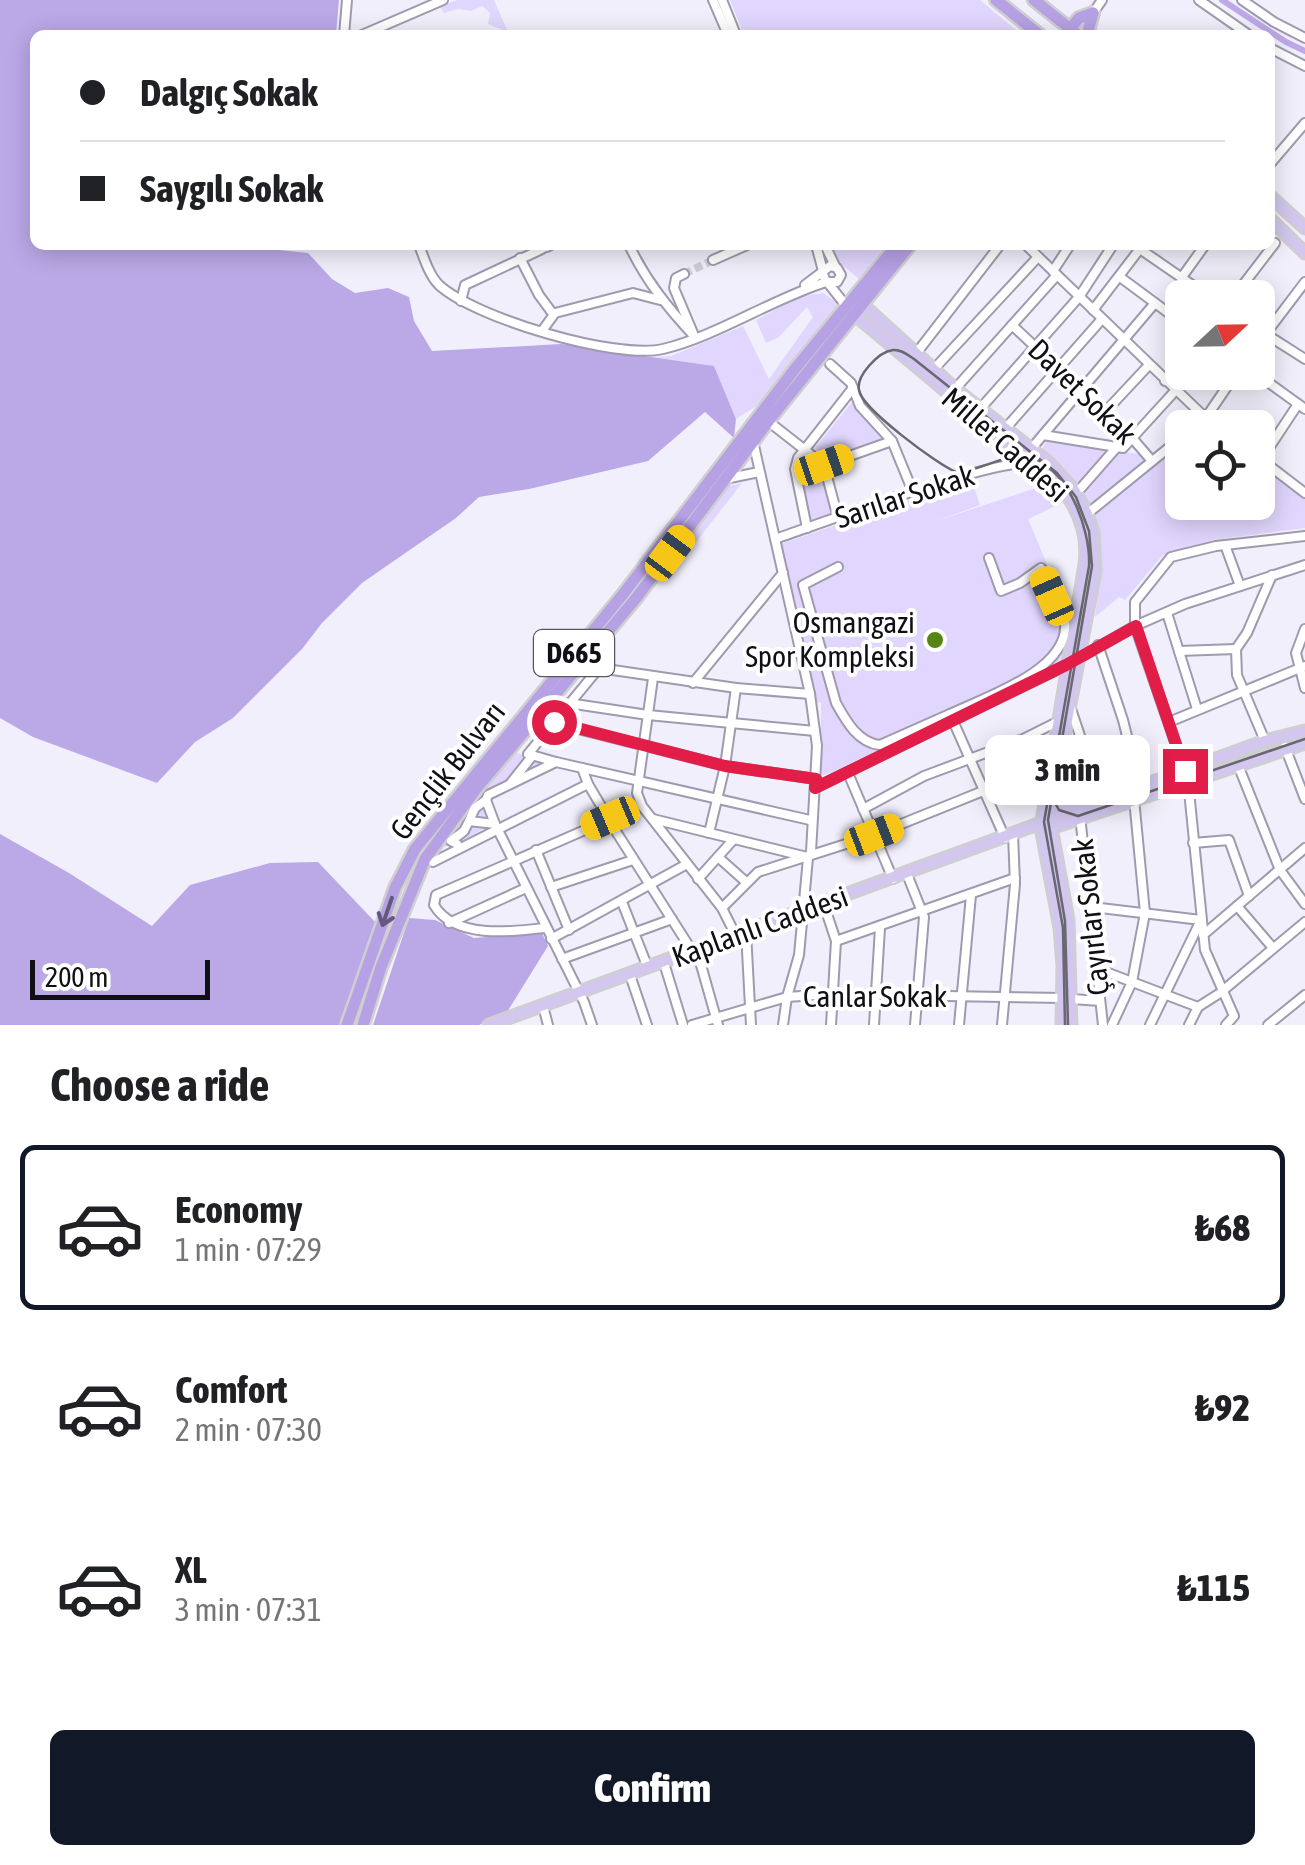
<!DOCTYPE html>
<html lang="en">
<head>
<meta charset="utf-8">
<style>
  body { margin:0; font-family:"Asap Condensed",sans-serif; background:#f6f6f6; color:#202124; height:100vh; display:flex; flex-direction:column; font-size:38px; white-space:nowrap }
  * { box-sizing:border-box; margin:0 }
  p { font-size:32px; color:#757577 }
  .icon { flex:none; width:55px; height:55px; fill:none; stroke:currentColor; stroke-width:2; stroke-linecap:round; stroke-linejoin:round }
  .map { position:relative; height:1025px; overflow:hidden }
  .details { display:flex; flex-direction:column; background:#fff; flex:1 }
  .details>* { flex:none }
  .hud { position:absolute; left:30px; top:30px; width:1245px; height:220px; border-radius:15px; box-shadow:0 5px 25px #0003; display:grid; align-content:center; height:220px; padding:0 50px; background:#fff }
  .needle { width:65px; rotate:68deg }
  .tools { position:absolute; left:1165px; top:280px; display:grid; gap:20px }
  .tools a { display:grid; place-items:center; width:110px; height:110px; border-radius:15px; background:#fff; box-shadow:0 5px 25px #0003; font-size:50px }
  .scale { position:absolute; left:30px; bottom:25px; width:180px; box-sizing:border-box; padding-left:10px; border:5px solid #110f16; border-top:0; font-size:28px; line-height:35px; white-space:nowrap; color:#110f16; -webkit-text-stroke:8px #fff; paint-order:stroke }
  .end { position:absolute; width:45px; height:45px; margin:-22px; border:12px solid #e11d48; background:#fff; box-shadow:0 0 0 5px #fff }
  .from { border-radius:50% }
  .bubble { position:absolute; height:70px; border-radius:15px; background:#fff; box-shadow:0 5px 25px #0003; font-size:32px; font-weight:800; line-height:70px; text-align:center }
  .car { position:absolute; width:30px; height:60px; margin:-30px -15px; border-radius:12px; box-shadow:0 0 8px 2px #0007; background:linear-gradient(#f5c518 24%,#345 0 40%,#f5c518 0 76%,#345 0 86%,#f5c518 0) }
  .hud b { display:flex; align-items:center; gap:35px; height:95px; font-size:38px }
  .hud b+b { border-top:2px solid #e0e0e0 }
  .hud i { width:25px; height:25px; background:#202124 }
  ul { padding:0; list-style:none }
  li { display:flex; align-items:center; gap:30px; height:165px; margin:0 20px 15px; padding:0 30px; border:5px solid transparent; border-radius:15px }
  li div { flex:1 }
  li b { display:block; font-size:38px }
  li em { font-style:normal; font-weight:800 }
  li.current { border-color:#111827 }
  li>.icon { width:90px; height:90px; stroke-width:1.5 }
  h2 { padding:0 50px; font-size:45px; line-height:120px }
  .primary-button { display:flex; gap:20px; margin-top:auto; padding:20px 50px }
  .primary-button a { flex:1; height:115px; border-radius:15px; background:#111827; color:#fff; font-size:40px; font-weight:800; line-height:115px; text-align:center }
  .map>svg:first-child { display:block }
  .green { fill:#e1d6fd }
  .forest { fill:#bba8e7 }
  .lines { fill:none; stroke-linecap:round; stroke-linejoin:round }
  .canal { stroke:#bda9e9; stroke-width:6 }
  .minor-tunnel { stroke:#d0cdda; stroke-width:8; stroke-dasharray:8 4; stroke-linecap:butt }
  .minor-casing { stroke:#a09aae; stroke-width:12 }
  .major-casing { stroke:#cfcfd0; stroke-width:15 }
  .highway-casing { stroke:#cfcfd0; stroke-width:16 }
  .minor { stroke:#fff; stroke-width:8 }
  .major { stroke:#d3c7ef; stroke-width:10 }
  .highway { stroke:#b6a1e4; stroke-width:11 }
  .tram { stroke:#696770; stroke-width:2.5 }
  .oneway { stroke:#64587d }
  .route { stroke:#e11d48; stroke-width:12 }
  .poi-dot { fill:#558517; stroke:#fff; stroke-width:4 }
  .labels { text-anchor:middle; stroke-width:8; stroke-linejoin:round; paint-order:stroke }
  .shield { fill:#fff; stroke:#58575c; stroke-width:2.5 }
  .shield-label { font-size:28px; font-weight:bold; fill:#110f16 }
  .street-label { font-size:30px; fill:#110f16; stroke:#fff }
  .poi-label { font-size:30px; fill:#110f16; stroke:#fff; text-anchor:end }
</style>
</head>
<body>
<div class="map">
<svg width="1305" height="1025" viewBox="0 0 1305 1025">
  <rect width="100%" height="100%" fill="#f2effc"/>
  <g class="green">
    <path d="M457,0h37l14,32 -20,-8 2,-11 -8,-7 -11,5 -13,-2 -14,4 -4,-6z"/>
    <path d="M730,0h250l42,35h-278z"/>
    <path d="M831,245h55l-27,34 -21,-18z"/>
    <path d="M823,293l13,9 1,5 -79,98 -22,14 -22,-53 -61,-9 18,-1 72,-30 26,53 44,-62 -6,-10 -28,30 -13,6 -10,-23 46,-24z"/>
    <path d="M852,402l35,37 -57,20 -15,-11z"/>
    <path d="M1047,440l91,14 8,8 -57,44 -9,-18 -38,-39z"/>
    <path d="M1182,442v60h76v-39l47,35v30l-92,12 -50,15 -38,45 -6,-3 -24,20 6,-57 -9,-46z"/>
    <path d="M805,457l19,15 9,44 -22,6 -11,-54z"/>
    <path d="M962,482l3,5 8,-2 7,20 -44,16 118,-39 14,18 -40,19 42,100 -7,42 -215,106 -27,9v-74l-4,1 -36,-159z"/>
    <path d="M742,483l-56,72 -5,-11 44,-57z"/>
    <path d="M514,752l31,9 -55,28 -9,9 9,27 -33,19 -22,5z"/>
  </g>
  <g class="forest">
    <path d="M0,0h339l-3,35h-301v210h238l6,5 29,3 24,26 23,14 33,-5 21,9 5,24 18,30 129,-7 153,22 22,53 -2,19 -29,-26 -57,49 -119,28 -50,8 -23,21 -94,65 -40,40 -20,26 -69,69 -38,24 -38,41 -124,-46 -33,-19z"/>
    <path d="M0,834l69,39 83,53 38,-41 80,-22 48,-1 59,62 -35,101h-342z"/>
    <path d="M409,918l26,2 39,18 68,-5 6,13 -41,66 -28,13h-106z"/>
  </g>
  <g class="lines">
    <path class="canal" d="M1222,0l64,42 19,9"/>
    <path class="minor-tunnel" d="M684,274l29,-14"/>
    <g class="minor-casing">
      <g id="minor">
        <path d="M713,0l15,35"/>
        <path d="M722,0l14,35"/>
        <path d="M1199,0l50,35"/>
        <path d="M1242,0l32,22 31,16"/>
        <path d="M1093,13l9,-13"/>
        <path d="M344,35l3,-35"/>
        <path d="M362,35l81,-35"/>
        <path d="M1270,48l35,18"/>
        <path d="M1270,164l35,-41"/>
        <path d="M419,245c5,13 10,30 20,40 36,33 177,75 224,64 52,-12 109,-50 163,-67"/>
        <path d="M629,245c17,36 39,63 66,92"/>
        <path d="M816,245l7,26"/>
        <path d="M825,245l10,21"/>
        <path d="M1026,245l190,183"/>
        <path d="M547,247l4,-2"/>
        <path d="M1140,249l71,49"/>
        <path d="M520,258l19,37 14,19"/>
        <path d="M713,260l34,-15"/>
        <path d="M1053,271l17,-26"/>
        <path d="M684,274l-8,4 -2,10 19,45"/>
        <path d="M1120,277l62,46"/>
        <path d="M1182,277l23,-32"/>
        <path d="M828,283l19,24"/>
        <path d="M805,285l25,-19 7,2 4,7 -4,7h-11l-3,-8"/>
        <path d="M1233,298l42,-55"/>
        <path d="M461,301l4,-16 77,-36"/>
        <path d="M1093,310l49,-64"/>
        <path d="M1012,325l121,114 19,22"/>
        <path d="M1258,329l47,30"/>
        <path d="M542,331l13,-18 78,-20 27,7"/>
        <path d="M1258,344l47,-62"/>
        <path d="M915,355l85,-110"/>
        <path d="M933,370l105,-113"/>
        <path d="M1254,372l51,37"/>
        <path d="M1165,381l17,-21"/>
        <path d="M955,389l102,-114"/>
        <path d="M980,409l99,-112 34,-52"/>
        <path d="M1105,412l43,-46"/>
        <path d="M773,425l51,40 14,53"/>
        <path d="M1195,428l10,-9 32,-47"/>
        <path d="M1005,429l97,-110"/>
        <path d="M1043,435l80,13 52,-57"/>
        <path d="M753,441l57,253 7,52 -6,106 -3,6 -9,97 -12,42 -4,28"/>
        <path d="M892,441l21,51"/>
        <path d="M1031,449l124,-146"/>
        <path d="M1258,457l47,36"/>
        <path d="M1261,460l37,-56"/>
        <path d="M824,465l68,-24 -32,-35 -9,-23 -21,-19"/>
        <path d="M725,479l34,-7"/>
        <path d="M1081,488l35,-40"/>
        <path d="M1087,514l95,-77"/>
        <path d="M807,528l-12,-59 3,-11 55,-70"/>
        <path d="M775,539c42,-14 227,-84 258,-75"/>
        <path d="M1225,545l15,41"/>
        <path d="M838,567l-35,18 33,118c10,18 22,40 44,42l70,-31 55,124"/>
        <path d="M1167,613l30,96"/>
        <path d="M1305,629l-9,24 9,35"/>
        <path d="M1098,645l25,75 17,68"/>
        <path d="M1179,651l57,-2"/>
        <path d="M653,678l-16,115 5,13 80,102 14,28"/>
        <path d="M693,683l90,-110"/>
        <path d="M568,703l80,12 167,16"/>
        <path d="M1070,706l32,95"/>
        <path d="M539,714l15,9 171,43 91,13"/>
        <path d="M950,714c36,-17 119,-44 115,-91l-24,-55 -21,15 -19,8 -12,-33"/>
        <path d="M1169,722l136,-56"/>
        <path d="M1265,741l-28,-66 -1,-26 11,-16 25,-58"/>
        <path d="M1285,747l20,52"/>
        <path d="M556,762l-28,-8 71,-86 137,20 74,6"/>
        <path d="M1238,765l42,105 25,34"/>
        <path d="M582,768l6,16 29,49 84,132 17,60"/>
        <path d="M1185,771l-50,-145v-24l36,-45 45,-11 89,-10"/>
        <path d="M848,773l45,106"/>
        <path d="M1188,781l17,169 29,66 -8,9"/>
        <path d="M510,784l23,-29"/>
        <path d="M815,788l252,-123 68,-39 50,-22 120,-39"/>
        <path d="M486,800l-11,8 -6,13 26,3"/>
        <path d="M863,809l61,-33 99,-37 34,-17"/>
        <path d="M1080,816l23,209"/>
        <path d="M653,819l150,37"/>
        <path d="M709,833l16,-67 11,-78"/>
        <path d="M1193,843l36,-3 20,56"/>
        <path d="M457,844l-6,-3 13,-10 5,-10"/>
        <path d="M536,850l33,80"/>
        <path d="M718,857l28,25"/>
        <path d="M433,862l155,-78"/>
        <path d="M907,874l17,43 -9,108"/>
        <path d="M698,879l35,-39"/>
        <path d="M551,887l82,-27"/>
        <path d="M622,902l26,66"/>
        <path d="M823,902l13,39 -5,84"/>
        <path d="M1237,906l36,42"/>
        <path d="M1092,907l109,13"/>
        <path d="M722,908l36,-36 116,-37 176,-71"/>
        <path d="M449,923l77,-35"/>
        <path d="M545,928c-34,4 -91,11 -111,-23l2,-10 174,-76"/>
        <path d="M746,932l5,93"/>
        <path d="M1203,935l102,-87"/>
        <path d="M551,939l136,-75"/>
        <path d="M836,941l179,-63"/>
        <path d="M562,959l110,-40"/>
        <path d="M664,963l19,62"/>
        <path d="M1098,969l100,38 22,-14 85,-71"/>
        <path d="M630,975l17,50"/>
        <path d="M1072,999l28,2"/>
        <path d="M543,1006l5,19"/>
        <path d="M592,1025l-8,-23 -89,-178 -9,-24 2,-5 68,-33 254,58"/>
        <path d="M692,1025l95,-28 43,-3 233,4"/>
        <path d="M874,1025l6,-97"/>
        <path d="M959,1025l12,-130"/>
        <path d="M1002,1025l13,-141 -2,-50"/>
        <path d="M1112,1025l20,-43 13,-69 -11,-114"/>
        <path d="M1150,1025l51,-105"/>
        <path d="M1189,1025l9,-18"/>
        <path d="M1268,1025l37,-30"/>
      </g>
    </g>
    <g class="major-casing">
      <g id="major">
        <path d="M1270,196l35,32"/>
        <path d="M1270,219l35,34"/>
        <path d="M862,304l93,85 94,74 25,27 13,24 6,18 2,39 -40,213 7,20 11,7"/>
        <path d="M854,314l208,174c17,22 27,47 23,76l-44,263 19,101 3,38 -1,59"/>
        <path d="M1054,793l-3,34 17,93 3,105"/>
        <path d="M1041,827l16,-1 248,-83"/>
        <path d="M489,1025l776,-284 40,-10"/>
      </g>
    </g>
    <g class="highway-casing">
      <g id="highway">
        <path d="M996,0l44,35"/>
        <path d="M1034,0l44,35"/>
        <path d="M1065,35l14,-17 14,-5"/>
        <path d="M1087,35l6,-22"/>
        <path d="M347,1025l48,-137 20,-39 209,-256 170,-223 103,-125"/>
        <path d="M363,1025l18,-58 44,-108 51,-70 161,-192 133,-178 140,-174"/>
      </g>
    </g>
    <use href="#minor" class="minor"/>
    <use href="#major" class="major"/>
    <use href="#highway" class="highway"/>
    <g class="tram">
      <path d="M1050,794l9,16 19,6 227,-77"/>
      <path d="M1065,1025l-2,-97 -19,-106 45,-256c2,-36 -22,-104 -64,-109 -23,-3 -46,15 -69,15 -18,-7 -95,-64 -97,-82 -3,-14 19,-38 34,-40 8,-1 15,5 21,9l143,114 19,24 13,34 3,35 -44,254 17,101 3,104"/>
    </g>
  </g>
  <defs><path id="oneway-shaft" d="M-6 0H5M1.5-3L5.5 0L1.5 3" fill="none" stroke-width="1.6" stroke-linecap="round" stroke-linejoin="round" transform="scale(2.5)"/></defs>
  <use class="oneway" href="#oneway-shaft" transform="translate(387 912) rotate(109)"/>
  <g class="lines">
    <path class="route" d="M554,722l171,44 91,13 -1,9 251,-123 70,-39 49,145"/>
  </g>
  <circle class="poi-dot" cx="935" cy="640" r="10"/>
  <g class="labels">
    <rect class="shield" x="534" y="630" width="80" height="46" rx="8"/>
    <g class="shield-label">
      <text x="574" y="663">D665</text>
    </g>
    <g class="street-label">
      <text transform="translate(1082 392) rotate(44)" y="10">Davet Sokak</text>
      <text transform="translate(1005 445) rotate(41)" y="10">Millet Caddesi</text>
      <text transform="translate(905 497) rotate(-18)" y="10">Sarılar Sokak</text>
      <text transform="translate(448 771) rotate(-52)" y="10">Gençlik Bulvarı</text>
      <text transform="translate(1091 917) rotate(-96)" y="10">Çayırlar Sokak</text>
      <text transform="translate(760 927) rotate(-20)" y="10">Kaplanlı Caddesi</text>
      <text x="875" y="1007">Canlar Sokak</text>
    </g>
    <g class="poi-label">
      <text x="915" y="633">Osmangazi<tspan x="915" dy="34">Spor Kompleksi</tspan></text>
    </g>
  </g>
</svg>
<div class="tools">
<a><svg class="needle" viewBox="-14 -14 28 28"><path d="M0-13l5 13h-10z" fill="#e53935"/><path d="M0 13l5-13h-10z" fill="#757577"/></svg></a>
<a><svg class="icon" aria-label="locate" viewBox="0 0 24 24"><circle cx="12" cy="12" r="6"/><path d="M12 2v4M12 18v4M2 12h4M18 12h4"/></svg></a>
</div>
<div class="scale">200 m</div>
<i class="end from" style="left:554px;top:722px"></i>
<i class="end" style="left:1185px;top:771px"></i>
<div class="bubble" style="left:985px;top:735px;width:165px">3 min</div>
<i class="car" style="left:824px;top:465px;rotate:71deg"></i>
<i class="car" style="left:670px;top:553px;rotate:37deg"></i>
<i class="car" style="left:1052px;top:596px;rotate:336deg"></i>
<i class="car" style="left:610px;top:818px;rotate:247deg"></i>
<i class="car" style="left:874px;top:835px;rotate:69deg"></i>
<div class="hud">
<b><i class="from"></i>Dalgıç Sokak</b>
<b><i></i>Saygılı Sokak</b>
</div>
</div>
<section class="details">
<h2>Choose a ride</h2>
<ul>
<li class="current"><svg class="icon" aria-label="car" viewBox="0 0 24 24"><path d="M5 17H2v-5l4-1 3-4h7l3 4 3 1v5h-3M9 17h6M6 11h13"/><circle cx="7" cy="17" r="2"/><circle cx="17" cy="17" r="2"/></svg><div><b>Economy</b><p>1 min · 07:29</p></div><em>₺68</em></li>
<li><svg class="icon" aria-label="car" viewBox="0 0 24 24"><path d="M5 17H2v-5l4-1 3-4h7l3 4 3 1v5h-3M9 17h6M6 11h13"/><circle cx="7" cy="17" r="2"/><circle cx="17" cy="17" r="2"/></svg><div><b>Comfort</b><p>2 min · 07:30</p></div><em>₺92</em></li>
<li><svg class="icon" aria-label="car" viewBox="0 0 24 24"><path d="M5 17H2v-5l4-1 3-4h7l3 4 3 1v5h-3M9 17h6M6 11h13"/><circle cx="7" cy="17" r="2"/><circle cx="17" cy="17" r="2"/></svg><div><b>XL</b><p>3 min · 07:31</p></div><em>₺115</em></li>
</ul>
<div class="primary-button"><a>Confirm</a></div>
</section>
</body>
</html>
